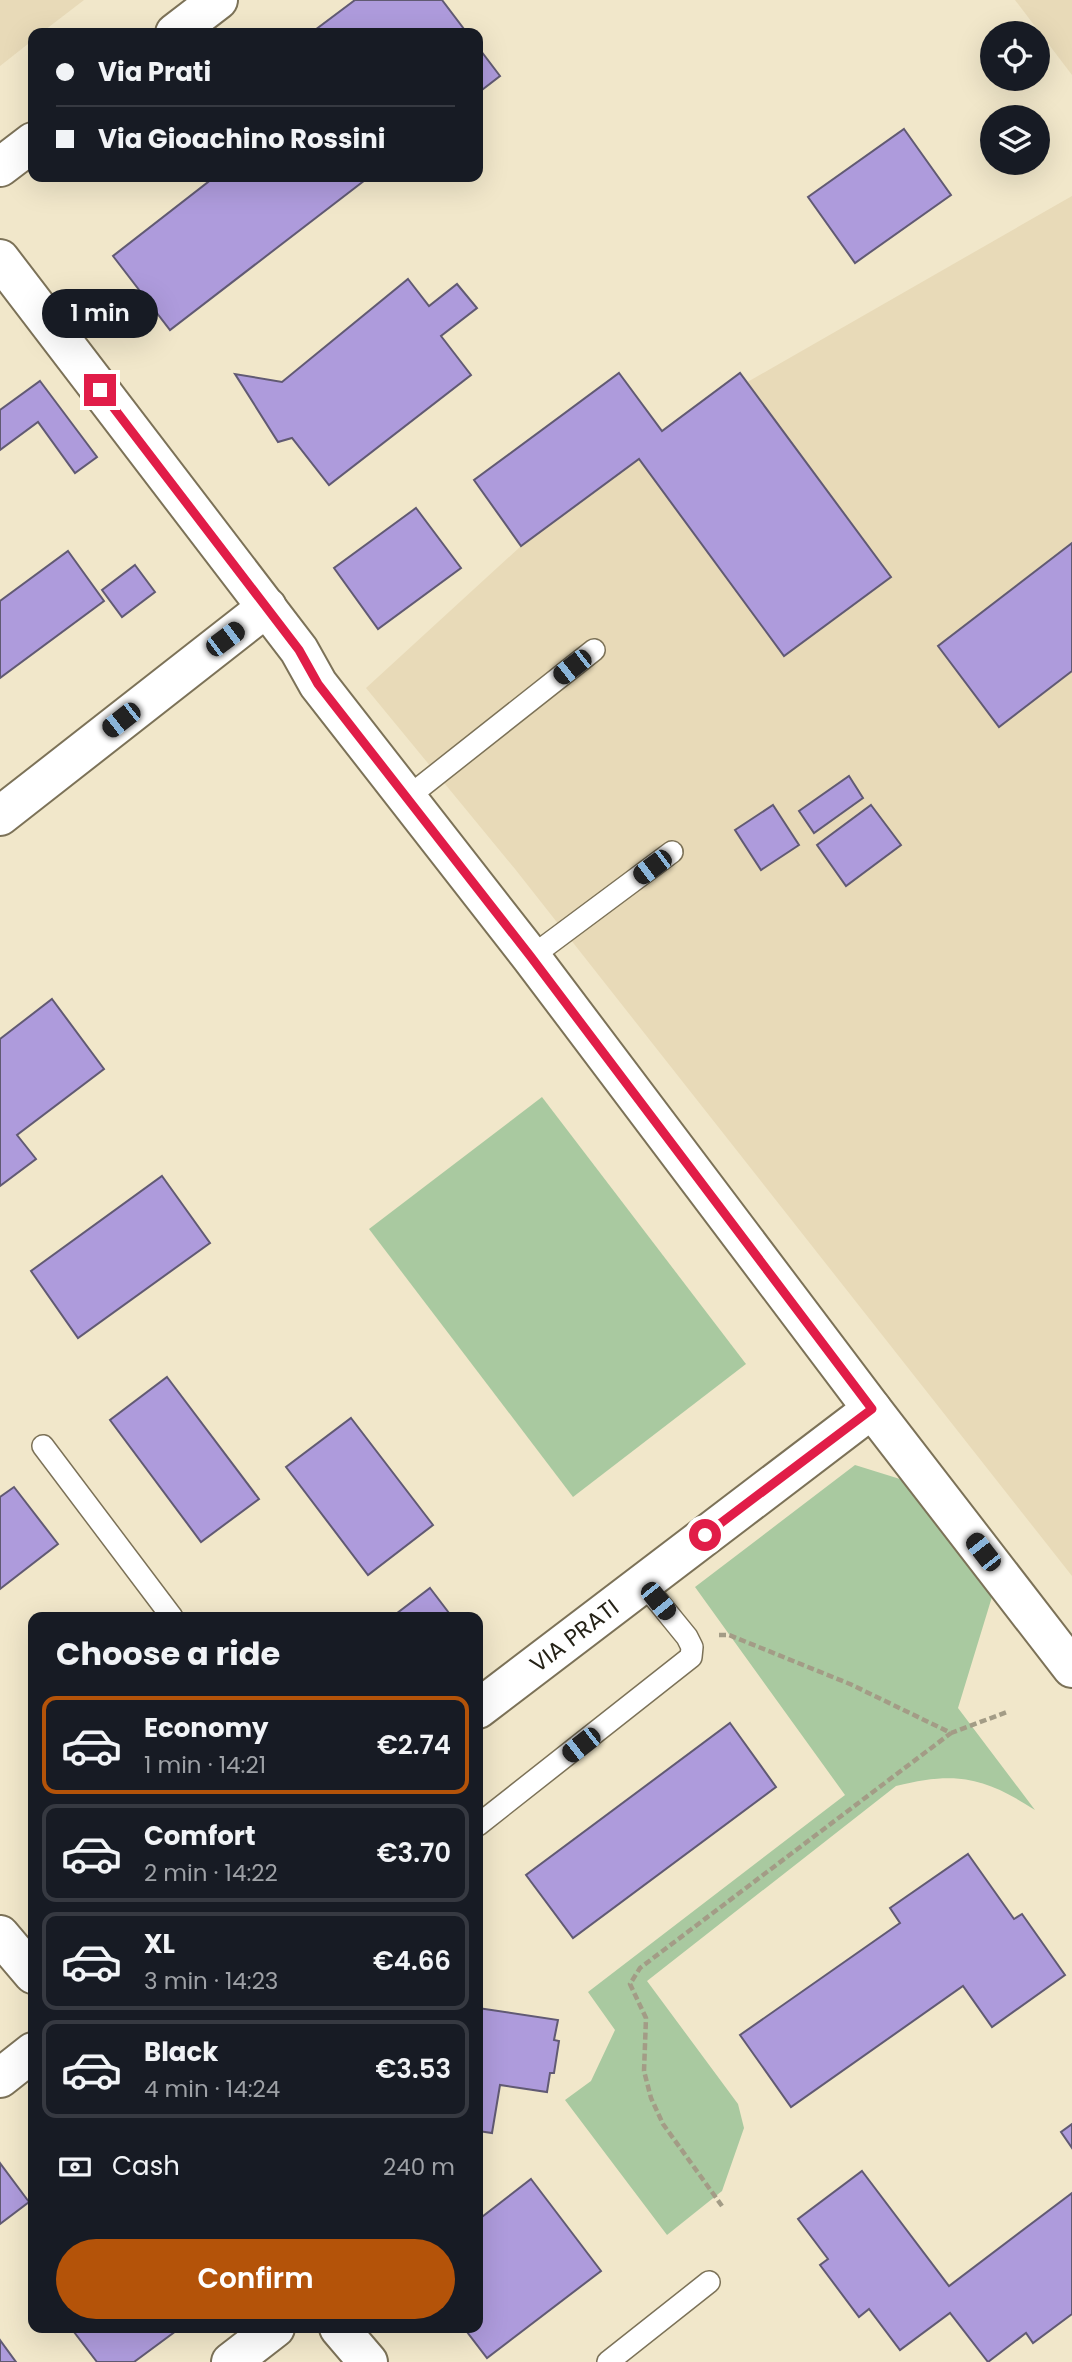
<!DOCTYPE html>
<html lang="en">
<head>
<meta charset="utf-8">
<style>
  body { margin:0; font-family:Poppins,sans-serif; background:#242831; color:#f1f3f6; height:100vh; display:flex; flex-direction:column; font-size:26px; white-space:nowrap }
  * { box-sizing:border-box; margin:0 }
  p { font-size:23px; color:#9ea1a6 }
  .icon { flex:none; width:38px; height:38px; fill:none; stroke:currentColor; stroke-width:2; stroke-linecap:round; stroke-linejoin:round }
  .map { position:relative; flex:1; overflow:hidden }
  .drawer { position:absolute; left:28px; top:1612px; width:455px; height:721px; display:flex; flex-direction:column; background:#171b24; border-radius:14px; box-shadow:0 7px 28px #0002 }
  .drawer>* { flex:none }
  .banner { position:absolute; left:28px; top:28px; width:455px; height:154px; border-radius:14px; box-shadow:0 7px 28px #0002; display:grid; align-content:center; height:154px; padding:0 28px; background:#171b24 }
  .controls { position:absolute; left:980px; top:21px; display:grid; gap:14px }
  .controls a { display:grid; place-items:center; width:70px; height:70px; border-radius:50%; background:#171b24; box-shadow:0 7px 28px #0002; font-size:35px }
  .end { position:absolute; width:32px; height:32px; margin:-16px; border:9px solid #e11d48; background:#fff; box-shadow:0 0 0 4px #fff }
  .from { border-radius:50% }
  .bubble { position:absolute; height:49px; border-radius:24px; background:#171b24; box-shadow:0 7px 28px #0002; font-size:23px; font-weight:600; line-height:49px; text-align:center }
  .car { position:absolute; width:21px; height:42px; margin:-21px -10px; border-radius:9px; box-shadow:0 0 5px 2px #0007; background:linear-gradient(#222 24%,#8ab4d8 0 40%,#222 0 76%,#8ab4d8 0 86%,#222 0) }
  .banner b { display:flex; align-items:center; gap:24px; height:66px; font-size:26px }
  .banner b+b { border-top:2px solid #363941 }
  .banner i { width:18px; height:18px; background:#f1f3f6 }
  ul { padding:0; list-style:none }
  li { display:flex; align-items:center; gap:21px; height:98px; margin:0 14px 10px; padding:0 14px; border:4px solid #363941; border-radius:14px }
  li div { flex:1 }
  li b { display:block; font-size:26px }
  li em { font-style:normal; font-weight:600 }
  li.current { border-color:#b45309 }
  li>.icon { width:63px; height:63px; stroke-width:1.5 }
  h2 { padding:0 28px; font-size:32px; line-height:84px }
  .pay { display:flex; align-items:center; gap:18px; height:77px; padding:0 28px; font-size:26px }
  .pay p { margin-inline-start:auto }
  .button { display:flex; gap:14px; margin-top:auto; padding:14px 28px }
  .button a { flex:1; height:80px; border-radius:42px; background:#b45309; color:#fff; font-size:28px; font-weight:600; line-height:80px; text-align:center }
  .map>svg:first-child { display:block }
  .built { fill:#e8dab8 }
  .green { fill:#a9c9a0 }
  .building { fill:#ae9bdc; stroke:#615a73; stroke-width:2 }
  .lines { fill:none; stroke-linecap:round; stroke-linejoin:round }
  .service-casing { stroke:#7c7258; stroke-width:24 }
  .minor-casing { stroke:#7c7258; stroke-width:42 }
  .path { stroke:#a39c86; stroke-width:4.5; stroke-dasharray:7 3.5; stroke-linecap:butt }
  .service { stroke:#fff; stroke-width:21 }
  .minor { stroke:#fff; stroke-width:38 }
  .route { stroke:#e11d48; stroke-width:9 }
  .labels { text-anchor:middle; stroke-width:6; stroke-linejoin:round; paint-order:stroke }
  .street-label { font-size:23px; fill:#252217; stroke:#fff }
</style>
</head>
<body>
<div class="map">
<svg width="1072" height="2362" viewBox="0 0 1072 2362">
  <rect width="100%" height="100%" fill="#f1e7ca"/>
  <g class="built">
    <path d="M0,0h84l-43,33h-8v7l-33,26z"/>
    <path d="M1015,0h57v75z"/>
    <path d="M1072,196v1380l-557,-707 -149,-181 155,-142 -47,-66 145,-107 43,58z"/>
  </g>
  <g class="green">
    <path d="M542,1097l204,267 -173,133 -204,-268z"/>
    <path d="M855,1465l61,19 79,103 -37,121 77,102c-51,-33 -79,-39 -139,-24l-249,195 91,123 6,24 -22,63 -55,44 -102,-135 26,-19 24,-51 -27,-38 257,-197 -150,-208z"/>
  </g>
  <g class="building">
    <path d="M355,0h87l25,33h-156z"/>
    <path d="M478,47l22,29 -22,17z"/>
    <path d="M904,129l47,66 -96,68 -47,-66z"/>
    <path d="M204,177h165l-199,153 -57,-74 95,-74z"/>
    <path d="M408,279l21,27 28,-22 20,24 -36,28 30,39 -142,110 -37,-47 -14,4 -43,-68 47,8z"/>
    <path d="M619,373l43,58 78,-58 151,204 -107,79 -145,-197 -118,87 -47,-66z"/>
    <path d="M40,381l57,76 -22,16 -37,-51 -38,28v-40z"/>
    <path d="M416,508l45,60 -83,61 -44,-61z"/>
    <path d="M1072,543v128l-73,56 -61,-81z"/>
    <path d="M68,551l36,50 -104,77v-77z"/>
    <path d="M135,565l20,27 -33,25 -20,-27z"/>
    <path d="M849,776l14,22 -49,35 -15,-22z"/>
    <path d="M773,805l26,40 -38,25 -26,-40z"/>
    <path d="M871,805l30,40 -55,41 -29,-41z"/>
    <path d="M52,999l52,70 -87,66 19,24 -36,27v-147z"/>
    <path d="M162,1176l48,67 -132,95 -47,-67z"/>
    <path d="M167,1377l92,122 -58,43 -91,-122z"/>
    <path d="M351,1418l82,107 -65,50 -82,-108z"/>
    <path d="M14,1487l44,57 -58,45v-92z"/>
    <path d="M430,1588l22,29h-60z"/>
    <path d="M730,1723l46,64 -203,151 -47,-63z"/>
    <path d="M968,1854l46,65 8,-5 43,61 -73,52 -29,-41 -172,121 -51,-72 160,-112 -10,-15z"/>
    <path d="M478,2008l80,12 -4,20 5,1 -5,32h-4l-3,19 -47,-7 -8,48 -14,-2z"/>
    <path d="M1072,2124v24l-11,-16z"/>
    <path d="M0,2163l29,39 -29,22z"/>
    <path d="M862,2171l87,115 123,-93v121l-39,29 -7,-10 -38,29 -38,-49 -50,37 -31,-41 -10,8 -39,-52 8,-6 -30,-40z"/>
    <path d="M531,2179l70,92 -114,87 -23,-30h14v-108z"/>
    <path d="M71,2328h109l-46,34h-37z"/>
    <path d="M0,2340l16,22h-16z"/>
  </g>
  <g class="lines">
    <g class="service-casing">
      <g id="service">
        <path d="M408,797l186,-147"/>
        <path d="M531,957l141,-105"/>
        <path d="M43,1446l129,171"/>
        <path d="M478,1825l213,-168 1,-10 -5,-10 -44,-54"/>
        <path d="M608,2362l101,-80"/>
      </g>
    </g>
    <g class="minor-casing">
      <g id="minor">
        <path d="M175,33l43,-33"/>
        <path d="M0,167l33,-25"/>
        <path d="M0,259l299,391 19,34 213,273 341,452 200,259"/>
        <path d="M0,816l267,-209"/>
        <path id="s1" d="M478,1709l394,-300"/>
        <path d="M0,1935l33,39"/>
        <path d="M0,2078l33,-26"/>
        <path d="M339,2328l29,34"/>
        <path d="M231,2362l44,-34"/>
      </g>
    </g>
    <g class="path">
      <path d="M719,1635h10l121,49 101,49 56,-21"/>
      <path d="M722,2206l-59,-82 -12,-26 -7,-27 2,-53 -16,-34 10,-16 311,-235"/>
    </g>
    <use href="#service" class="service"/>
    <use href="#minor" class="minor"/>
  </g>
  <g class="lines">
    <path class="route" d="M100,390l199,260 19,34 213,273 341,452 -167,126"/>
  </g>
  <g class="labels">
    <g class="street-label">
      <text dy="8" stroke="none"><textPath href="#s1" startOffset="121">VIA PRATI</textPath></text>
    </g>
  </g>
</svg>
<div class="controls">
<a><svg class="icon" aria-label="locate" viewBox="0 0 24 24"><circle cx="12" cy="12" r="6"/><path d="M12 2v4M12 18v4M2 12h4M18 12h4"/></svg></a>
<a><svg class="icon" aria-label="layers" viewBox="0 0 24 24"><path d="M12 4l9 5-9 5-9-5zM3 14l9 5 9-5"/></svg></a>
</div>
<i class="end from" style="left:705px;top:1535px"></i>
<i class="end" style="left:100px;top:390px"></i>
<div class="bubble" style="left:42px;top:289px;width:116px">1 min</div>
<i class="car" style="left:225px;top:639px;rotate:53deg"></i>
<i class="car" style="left:572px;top:667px;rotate:232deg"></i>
<i class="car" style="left:121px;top:720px;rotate:232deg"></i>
<i class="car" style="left:652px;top:867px;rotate:233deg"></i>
<i class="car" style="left:983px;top:1552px;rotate:322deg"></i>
<i class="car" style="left:658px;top:1601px;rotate:141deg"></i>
<i class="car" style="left:581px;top:1745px;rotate:232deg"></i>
<div class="banner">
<b><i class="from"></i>Via Prati</b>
<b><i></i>Via Gioachino Rossini</b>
</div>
<section class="drawer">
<h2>Choose a ride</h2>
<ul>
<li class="current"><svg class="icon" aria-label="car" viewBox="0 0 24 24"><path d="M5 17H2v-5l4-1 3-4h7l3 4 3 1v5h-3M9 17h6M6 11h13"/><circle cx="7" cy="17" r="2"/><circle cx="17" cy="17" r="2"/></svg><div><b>Economy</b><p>1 min · 14:21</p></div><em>€2.74</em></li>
<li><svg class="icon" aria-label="car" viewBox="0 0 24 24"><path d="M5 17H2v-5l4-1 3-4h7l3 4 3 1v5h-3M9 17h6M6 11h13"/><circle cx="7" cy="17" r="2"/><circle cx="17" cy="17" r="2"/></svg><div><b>Comfort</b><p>2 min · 14:22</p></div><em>€3.70</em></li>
<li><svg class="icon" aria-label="car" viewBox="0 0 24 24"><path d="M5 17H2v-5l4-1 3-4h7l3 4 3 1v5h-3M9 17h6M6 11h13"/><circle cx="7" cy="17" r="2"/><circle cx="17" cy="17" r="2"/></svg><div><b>XL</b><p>3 min · 14:23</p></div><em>€4.66</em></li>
<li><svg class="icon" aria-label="car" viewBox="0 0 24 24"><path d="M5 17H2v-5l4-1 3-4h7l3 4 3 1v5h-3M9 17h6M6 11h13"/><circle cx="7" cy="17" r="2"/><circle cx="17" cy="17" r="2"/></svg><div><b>Black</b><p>4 min · 14:24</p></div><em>€3.53</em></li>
</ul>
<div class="pay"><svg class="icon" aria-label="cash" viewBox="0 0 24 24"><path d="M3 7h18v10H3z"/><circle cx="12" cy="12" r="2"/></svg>Cash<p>240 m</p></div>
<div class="button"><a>Confirm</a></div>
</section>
</div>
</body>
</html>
